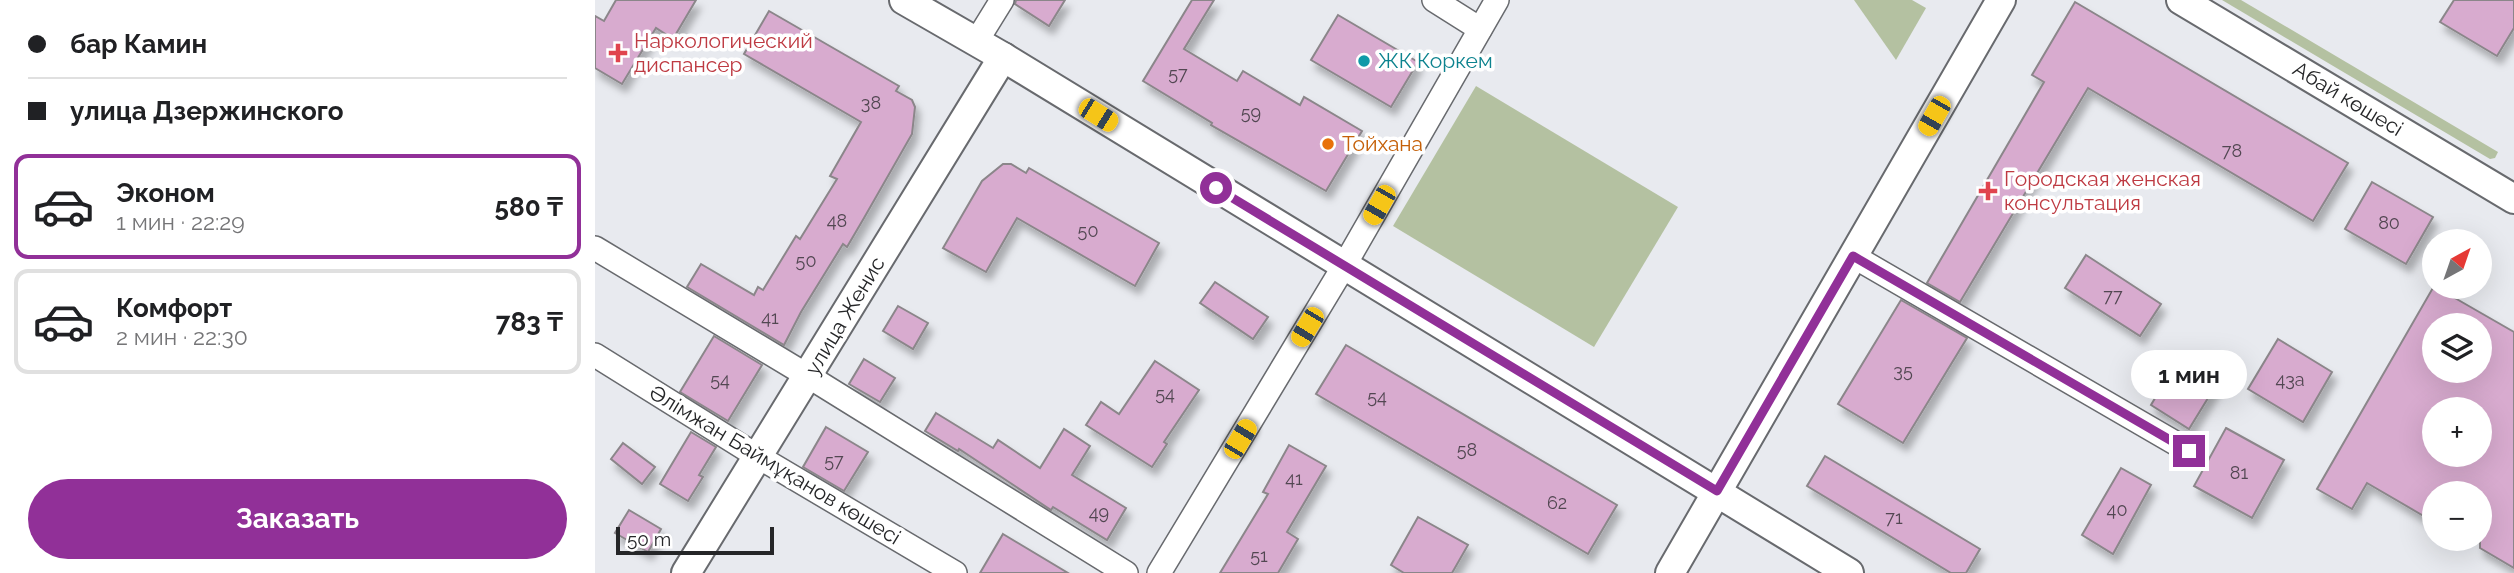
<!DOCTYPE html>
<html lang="ru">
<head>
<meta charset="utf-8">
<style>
  body { margin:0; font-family:Raleway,sans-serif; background:#f6f6f6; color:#202124; height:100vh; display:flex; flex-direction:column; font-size:26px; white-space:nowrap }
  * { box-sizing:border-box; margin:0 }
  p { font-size:23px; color:#757577 }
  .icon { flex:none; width:38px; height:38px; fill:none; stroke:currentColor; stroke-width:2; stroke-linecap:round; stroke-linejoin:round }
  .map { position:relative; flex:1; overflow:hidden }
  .details { display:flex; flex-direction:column; background:#fff; width:595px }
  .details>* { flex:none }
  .hud { display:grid; align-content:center; height:154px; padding:0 28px; background:#fff }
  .needle { width:46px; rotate:40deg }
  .buttons { position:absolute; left:1827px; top:229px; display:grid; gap:14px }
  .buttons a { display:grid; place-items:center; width:70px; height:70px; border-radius:50%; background:#fff; box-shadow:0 7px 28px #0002; font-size:35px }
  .scale { position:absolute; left:21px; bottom:18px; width:158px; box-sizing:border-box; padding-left:7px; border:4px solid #252628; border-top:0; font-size:19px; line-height:24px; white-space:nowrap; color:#252628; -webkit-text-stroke:5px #fff; paint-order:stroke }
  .end { position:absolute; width:32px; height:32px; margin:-16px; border:9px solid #913098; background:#fff; box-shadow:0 0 0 4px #fff }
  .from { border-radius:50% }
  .bubble { position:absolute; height:49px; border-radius:24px; background:#fff; box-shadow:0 7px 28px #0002; font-size:23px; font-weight:700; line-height:49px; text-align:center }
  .car { position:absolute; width:21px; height:42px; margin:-21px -10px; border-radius:9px; box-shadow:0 0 5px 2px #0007; background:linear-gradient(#f5c518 24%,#345 0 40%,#f5c518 0 76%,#345 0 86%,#f5c518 0) }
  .hud b { display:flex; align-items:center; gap:24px; height:66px; font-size:26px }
  .hud b+b { border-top:2px solid #e0e0e0 }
  .hud i { width:18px; height:18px; background:#202124 }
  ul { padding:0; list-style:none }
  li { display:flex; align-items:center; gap:21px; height:105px; margin:0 14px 10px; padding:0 14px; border:4px solid #e0e0e0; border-radius:14px }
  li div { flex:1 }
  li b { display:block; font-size:26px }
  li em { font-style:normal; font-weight:700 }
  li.active { border-color:#913098 }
  li>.icon { width:63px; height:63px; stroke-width:1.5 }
  .action { display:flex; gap:14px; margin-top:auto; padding:14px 28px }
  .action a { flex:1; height:80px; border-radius:42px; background:#913098; color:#fff; font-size:28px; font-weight:700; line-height:80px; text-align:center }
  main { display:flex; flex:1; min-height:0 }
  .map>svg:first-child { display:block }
  .green { fill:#b4c1a1 }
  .building { fill:#d8abcf; stroke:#8b868a; stroke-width:2; fill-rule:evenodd; filter:url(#shadow) }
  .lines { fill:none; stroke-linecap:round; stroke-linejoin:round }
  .minor-casing { stroke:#686a6e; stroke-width:26 }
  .tertiary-casing { stroke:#686a6e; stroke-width:32 }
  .minor { stroke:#fff; stroke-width:23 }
  .tertiary { stroke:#fff; stroke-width:28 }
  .route { stroke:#913098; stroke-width:9 }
  .health-dot { fill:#e0444e; stroke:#fff; stroke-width:2.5 }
  .culture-dot { fill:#0f9aa8; stroke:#fff; stroke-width:2.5 }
  .food-dot { fill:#e8710a; stroke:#fff; stroke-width:2.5 }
  .labels { text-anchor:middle; stroke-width:7; stroke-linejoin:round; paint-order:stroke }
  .number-label { font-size:18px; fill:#524752 }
  .health-label { font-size:21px; fill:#be3a42; stroke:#fff; text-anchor:start }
  .culture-label { font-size:21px; fill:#0d838f; stroke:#fff; text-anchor:start }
  .street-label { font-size:21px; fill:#252628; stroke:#fff }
  .food-label { font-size:21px; fill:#c56008; stroke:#fff; text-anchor:start }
</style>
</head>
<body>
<main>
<section class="details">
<div class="hud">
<b><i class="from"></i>бар Камин</b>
<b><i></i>улица Дзержинского</b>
</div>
<ul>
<li class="active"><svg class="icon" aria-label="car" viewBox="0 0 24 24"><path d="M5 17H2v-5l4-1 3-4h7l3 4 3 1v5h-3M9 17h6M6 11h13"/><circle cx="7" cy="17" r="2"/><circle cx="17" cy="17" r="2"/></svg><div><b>Эконом</b><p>1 мин · 22:29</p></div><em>580 ₸</em></li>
<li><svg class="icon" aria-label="car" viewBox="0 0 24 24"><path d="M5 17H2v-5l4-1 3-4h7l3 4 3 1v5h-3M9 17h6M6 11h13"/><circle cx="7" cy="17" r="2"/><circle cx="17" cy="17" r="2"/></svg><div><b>Комфорт</b><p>2 мин · 22:30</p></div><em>783 ₸</em></li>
</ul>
<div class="action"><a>Заказать</a></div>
</section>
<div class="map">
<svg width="1919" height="573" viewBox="0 0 1919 573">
  <defs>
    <filter id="shadow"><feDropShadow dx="4.5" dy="8" stdDeviation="3.5" flood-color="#0004"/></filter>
  </defs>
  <rect width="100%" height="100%" fill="#e8eaef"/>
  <g class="green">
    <path d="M1259,0h58l14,8 -30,52z"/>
    <path d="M1627,0h19l257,152 -3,6 -5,1z"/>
    <path d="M881,86l202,121 -84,140 -201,-121z"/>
  </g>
  <g class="building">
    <path d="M21,0h80l-23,39 -17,-11 -34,56 -27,-16v-52l9,5z"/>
    <path d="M421,0h49l-16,26 -34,-22z"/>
    <path d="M597,0h22l-30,49 53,32 6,-10 57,34 4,-8 58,34 -36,60 -115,-66 1,-2 -69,-42z"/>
    <path d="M1859,0h60v28l-17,28 -57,-34z"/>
    <path d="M1480,2l273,161 -35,58 -225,-133 -128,214 -33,-19 117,-201 -12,-7z"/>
    <path d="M174,11l130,75 -3,5 16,9 3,7 -3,27 -48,84 -17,29 -4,-3 -42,68 -17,33 -97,-58 14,-23 53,31 4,-8 5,3 33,-54 4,3 37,-60 -7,-3 31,-54 -117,-68z"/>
    <path d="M743,15l80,47 -27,45 -80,-47z"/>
    <path d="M408,164h8l15,9 3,-5 130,75 -24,43 -118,-68 -31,54 -43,-24 39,-67z"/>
    <path d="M1777,182l61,35 -27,47 -61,-35z"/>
    <path d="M1491,255l75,49 -21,32 -75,-48z"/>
    <path d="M620,282l53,35 -15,22 -53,-36z"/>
    <path d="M1839,286l80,46v236l-34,-20v-54h-46v28l-67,-39 -15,26 -35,-20zM1839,326h46v45h-46zM1839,410h46v45h-46z"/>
    <path d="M1306,300l66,38 -64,105 -65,-39z"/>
    <path d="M303,306l30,17 -15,26 -30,-18z"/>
    <path d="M119,336l48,29 -34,56 -48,-29z"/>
    <path d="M1683,339l54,33 -29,50 -55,-33z"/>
    <path d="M751,345l271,160 -29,49 -272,-160z"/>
    <path d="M269,359l31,19 -15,24 -31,-18z"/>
    <path d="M560,361l44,29 -35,52 3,2 -15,23 -66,-42 15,-23 18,12z"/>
    <path d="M1582,361l39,24 -27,44 -38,-24z"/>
    <path d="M341,413l57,35 5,-8 42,28 24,-39 26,17 -18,29 54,33 -19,32 -54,-33 -2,3 -92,-61 -1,2 -33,-20z"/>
    <path d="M231,427l42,25 -24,39 -41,-24z"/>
    <path d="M1631,428l58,32 -32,58 -58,-32z"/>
    <path d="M96,432l25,15 -17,28 4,2 -15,24 -28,-17z"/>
    <path d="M28,443l32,24 -13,17 -31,-25z"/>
    <path d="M694,445l37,21 -39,66 11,7 -20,34h-58l48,-79 -5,-2z"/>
    <path d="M1230,456l155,93 -14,24h-15l-144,-87z"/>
    <path d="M1526,468l30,17 -38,69 -31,-19z"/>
    <path d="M34,510l32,19 -13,23 -33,-19z"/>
    <path d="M823,517l50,28 -16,28h-48l-13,-8z"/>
    <path d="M408,534l65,39h-88z"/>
  </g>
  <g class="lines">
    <g class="minor-casing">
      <g id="minor">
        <path d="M839,0l46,29"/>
        <path d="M381,42l26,-42"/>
        <path d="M0,248l213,128 318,197"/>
        <path d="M1258,256l336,195"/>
        <path d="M0,355l162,101 198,117"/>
        <path d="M564,573l185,-307 153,-266"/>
      </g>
    </g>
    <g class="tertiary-casing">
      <g id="tertiary">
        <path d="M309,0l99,57 846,516"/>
        <path d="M1586,0l333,199"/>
        <path d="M91,573l317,-516"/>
        <path d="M1075,573l331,-573"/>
      </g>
    </g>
    <use href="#minor" class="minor"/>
    <use href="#tertiary" class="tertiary"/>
  </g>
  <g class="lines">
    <path class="route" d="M621,188l501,303 136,-235 336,195"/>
  </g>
  <g class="health-dot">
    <path d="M19.5 42.5h7v7h7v7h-7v7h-7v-7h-7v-7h7z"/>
    <path d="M1389.5 180.5h7v7h7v7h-7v7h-7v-7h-7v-7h7z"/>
  </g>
  <circle class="culture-dot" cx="769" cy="61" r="7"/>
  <circle class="food-dot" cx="733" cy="144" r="7"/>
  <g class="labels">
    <g class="number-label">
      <text x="583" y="80">57</text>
      <text x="276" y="109">38</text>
      <text x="656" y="119">59</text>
      <text x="1637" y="157">78</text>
      <text x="242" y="227">48</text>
      <text x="1794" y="229">80</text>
      <text x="493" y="237">50</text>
      <text x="211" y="267">50</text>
      <text x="1518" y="302">77</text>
      <text x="175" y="324">41</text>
      <text x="1308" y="377">35</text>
      <text x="125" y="386">54</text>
      <text x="1695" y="386">43а</text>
      <text x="570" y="400">54</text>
      <text x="782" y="403">54</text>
      <text x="872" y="456">58</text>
      <text x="239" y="467">57</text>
      <text x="1644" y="479">81</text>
      <text x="699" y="485">41</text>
      <text x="962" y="509">62</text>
      <text x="1522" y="516">40</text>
      <text x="504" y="519">49</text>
      <text x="1299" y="524">71</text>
      <text x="664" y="562">51</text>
    </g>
    <g class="health-label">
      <text x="39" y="48">Наркологический<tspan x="39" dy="24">диспансер</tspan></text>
      <text x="1409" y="186">Городская женская<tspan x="1409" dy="24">консультация</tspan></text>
    </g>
    <g class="culture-label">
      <text x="783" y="68">ЖК Коркем</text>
    </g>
    <g class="street-label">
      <text transform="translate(1753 99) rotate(31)" y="7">Абай көшесі</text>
      <text transform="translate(250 316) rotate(-59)" y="7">улица Женис</text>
      <text transform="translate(180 465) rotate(31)" y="7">Әлімжан Баймұқанов көшесі</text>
    </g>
    <g class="food-label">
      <text x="747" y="151">Тойхана</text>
    </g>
  </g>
</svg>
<div class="buttons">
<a><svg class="needle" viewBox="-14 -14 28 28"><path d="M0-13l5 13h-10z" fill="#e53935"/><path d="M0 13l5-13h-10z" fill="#757577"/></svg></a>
<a><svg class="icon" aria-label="layers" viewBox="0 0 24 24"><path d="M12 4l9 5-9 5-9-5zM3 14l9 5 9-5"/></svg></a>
<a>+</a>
<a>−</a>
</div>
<div class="scale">50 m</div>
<i class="end from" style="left:621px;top:188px"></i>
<i class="end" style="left:1594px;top:451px"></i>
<div class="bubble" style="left:1536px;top:350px;width:116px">1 мин</div>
<i class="car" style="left:503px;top:115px;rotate:122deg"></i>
<i class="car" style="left:1339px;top:116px;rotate:210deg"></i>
<i class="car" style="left:784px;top:205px;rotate:210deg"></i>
<i class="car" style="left:712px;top:327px;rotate:211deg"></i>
<i class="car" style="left:645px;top:439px;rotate:31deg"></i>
</div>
</main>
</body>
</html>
